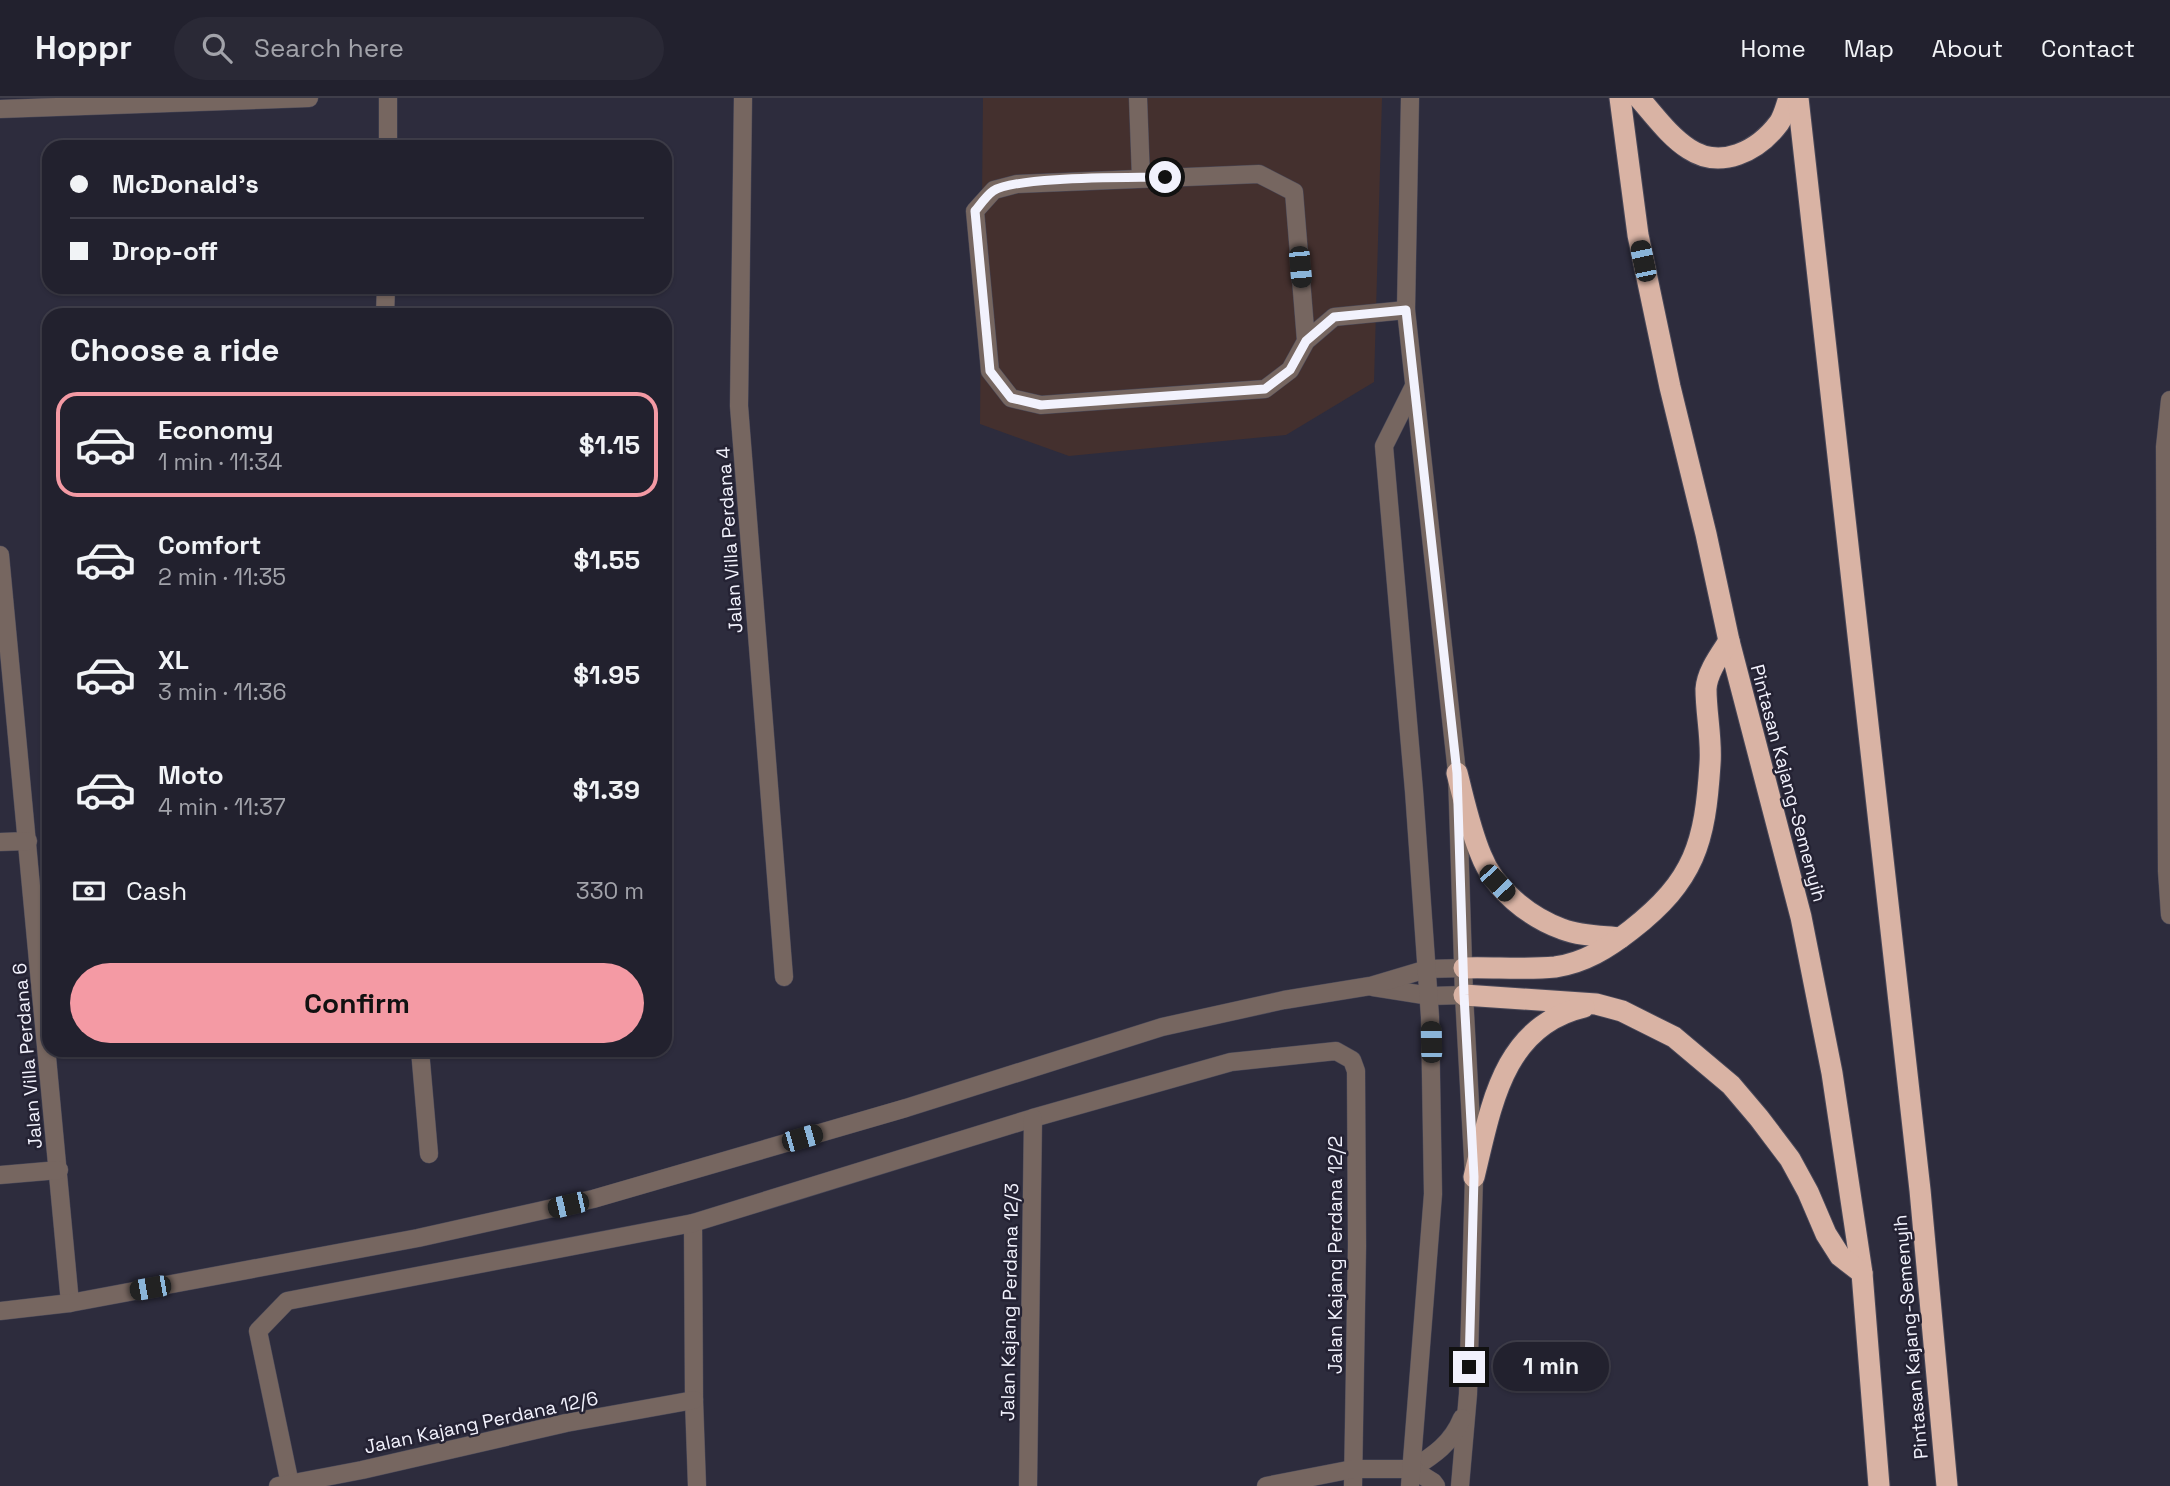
<!DOCTYPE html>
<html lang="en">
<head>
<meta charset="utf-8">
<style>
  body { margin:0; font-family:"Space Grotesk",sans-serif; background:#2a2936; color:#f1f3f6; height:100vh; display:flex; flex-direction:column; font-size:26px; white-space:nowrap }
  * { box-sizing:border-box; margin:0 }
  p { font-size:23px; color:#a2a3aa }
  .icon { flex:none; width:38px; height:38px; fill:none; stroke:currentColor; stroke-width:2; stroke-linecap:round; stroke-linejoin:round }
  .map { position:relative; flex:1; overflow:hidden }
  .side { position:absolute; left:42px; top:210px; width:630px; height:749px; display:flex; flex-direction:column; background:#22212e; border-radius:21px; box-shadow:0 2px 5px #0004,0 0 0 2px #3f3e4a }
  .side>* { flex:none }
  .banner { position:absolute; left:42px; top:42px; width:630px; height:154px; border-radius:21px; box-shadow:0 2px 5px #0004,0 0 0 2px #3f3e4a; display:grid; align-content:center; height:154px; padding:0 28px; background:#22212e }
  .end { position:absolute; width:32px; height:32px; margin:-16px; border:9px solid #f2f2fd; background:#111; box-shadow:0 0 0 4px #111 }
  .from { border-radius:50% }
  .bubble { position:absolute; height:49px; border-radius:24px; background:#22212e; box-shadow:0 2px 5px #0004,0 0 0 2px #3f3e4a; font-size:23px; font-weight:700; line-height:49px; text-align:center }
  .car { position:absolute; width:21px; height:42px; margin:-21px -10px; border-radius:9px; box-shadow:0 0 5px 2px #0007; background:linear-gradient(#222 24%,#8ab4d8 0 40%,#222 0 76%,#8ab4d8 0 86%,#222 0) }
  .banner b { display:flex; align-items:center; gap:24px; height:66px; font-size:26px }
  .banner b+b { border-top:2px solid #3f3e4a }
  .banner i { width:18px; height:18px; background:#f1f3f6 }
  ul { padding:0; list-style:none }
  li { display:flex; align-items:center; gap:21px; height:105px; margin:0 14px 10px; padding:0 14px; border:4px solid transparent; border-radius:21px }
  li div { flex:1 }
  li b { display:block; font-size:26px }
  li em { font-style:normal; font-weight:700 }
  li.current { border-color:#f49aa4 }
  li>.icon { width:63px; height:63px; stroke-width:1.5 }
  h2 { padding:0 28px; font-size:32px; line-height:84px }
  .pay { display:flex; align-items:center; gap:18px; height:77px; padding:0 28px; font-size:26px }
  .pay p { margin-inline-start:auto }
  .primary-button { display:flex; gap:14px; margin-top:auto; padding:14px 28px }
  .primary-button a { flex:1; height:80px; border-radius:42px; background:#f49aa4; color:#111; font-size:28px; font-weight:700; line-height:80px; text-align:center }
  header { display:flex; align-items:center; gap:42px; box-sizing:border-box; height:98px; padding:0 35px; background:#22212e; border-bottom:2px solid #3f3e4a }
  header strong { font-size:33px }
  nav { display:flex; gap:38px; margin-inline-start:auto; font-size:24px }
  .search { width:490px; height:63px; background:#2a2936; display:flex; align-items:center; gap:18px; box-sizing:border-box; padding:0 24px; border-radius:38px; color:#a2a3aa; font-size:26px }
  .map>svg:first-child { display:block }
  .commercial { fill:#44302e }
  .lines { fill:none; stroke-linecap:round; stroke-linejoin:round }
  .minor-casing { stroke:#494858; stroke-width:19 }
  .highway-casing { stroke:#494858; stroke-width:23 }
  .minor { stroke:#766660; stroke-width:18 }
  .highway { stroke:#d9b3a4; stroke-width:21 }
  .route { stroke:#f2f2fd; stroke-width:9 }
  .labels { text-anchor:middle; stroke-width:5; stroke-linejoin:round; paint-order:stroke }
  .street-label { font-size:19px; fill:#f2f2fd; stroke:#242233 }
</style>
</head>
<body>
<header>
<strong>Hoppr</strong>
<div class="search"><svg class="icon" aria-label="search" viewBox="0 0 24 24"><circle cx="10" cy="10" r="6"/><path d="M15 15l6 6"/></svg>Search here</div>
<nav><a>Home</a><a>Map</a><a>About</a><a>Contact</a></nav>
</header>
<div class="map">
<svg width="2170" height="1388" viewBox="0 0 2170 1388">
  <rect width="100%" height="100%" fill="#2d2c3d"/>
  <path class="commercial" d="M983,0h399l-8,284 -88,53 -217,21 -89,-32z"/>
  <g class="lines">
    <g class="minor-casing">
      <g id="minor">
        <path d="M743,0l-4,308 45,571"/>
        <path d="M1138,0l3,80"/>
        <path d="M1410,0l-4,212 51,463 7,222 10,182 -6,217 -8,92"/>
        <path d="M0,11l309,-11"/>
        <path d="M388,49v-49"/>
        <path d="M385,217l1,-28"/>
        <path d="M1306,243l-12,-149 -35,-18 -242,10 -23,6 -19,21 15,160 21,27 30,7 224,-16 25,-19 16,-29 28,-24 72,-7"/>
        <path d="M2170,302l-5,47 2,424 3,44"/>
        <path d="M0,457l70,748"/>
        <path d="M0,744l28,-1"/>
        <path d="M1373,889l57,9 34,-1"/>
        <path d="M420,952l9,104"/>
        <path d="M0,1077l59,-5"/>
        <path d="M693,1125l1,177 3,86"/>
        <path d="M0,1213l70,-8 348,-65 175,-39 313,-91 256,-81 122,-27 86,-14 57,-17 37,-1"/>
        <path d="M1412,1371c22,-14 40,-26 50,-51"/>
        <path d="M1412,1371l21,13 3,4"/>
        <path d="M290,1386l-32,-153 29,-30 406,-78 340,-105 198,-56 105,-11 16,9 4,11 1,175 -4,240"/>
        <path d="M278,1388l84,-16 204,-47 128,-23"/>
        <path d="M1028,1388l5,-368"/>
        <path d="M1266,1388l87,-17h59"/>
        <path d="M1410,1388l23,-292 -3,-177 -16,-226 -30,-345 29,-58"/>
      </g>
    </g>
    <g class="highway-casing">
      <g id="highway">
        <path d="M1620,0l18,137 32,152 36,147 23,107 72,276 31,156 30,200 17,213"/>
        <path d="M1639,0c16,18 30,38 50,51 32,21 69,2 90,-26 5,-7 7,-17 10,-25"/>
        <path d="M1798,0l122,1092 27,296"/>
        <path d="M1457,675c7,27 13,56 24,82 13,34 48,62 81,74 18,7 40,7 58,9"/>
        <path d="M1464,870c29,-1 61,2 91,-1 29,-4 53,-19 76,-37 64,-50 74,-87 79,-166 2,-25 -4,-50 -4,-75 1,-17 14,-34 23,-48"/>
        <path d="M1464,897l132,9 26,7 52,26 57,48 28,33 31,41 18,33 18,42 14,22 22,17"/>
        <path d="M1474,1079c17,-69 28,-151 110,-170"/>
      </g>
    </g>
    <use href="#minor" class="minor"/>
    <use href="#highway" class="highway"/>
  </g>
  <g class="lines">
    <path class="route" d="M1165,79c-33,1 -150,-1 -172,14 -7,5 -13,14 -18,20l15,160 21,27 30,7 224,-16 25,-19 16,-29 28,-24 72,-7 51,463 7,222 10,182 -5,190"/>
  </g>
  <g class="labels">
    <g class="street-label">
      <text transform="translate(729 442) rotate(-94)" y="7">Jalan Villa Perdana 4</text>
      <text transform="translate(1789 685) rotate(75)" y="7">Pintasan Kajang-Semenyih</text>
      <text transform="translate(27 958) rotate(-95)" y="7">Jalan Villa Perdana 6</text>
      <text transform="translate(1335 1157) rotate(-90)" y="7">Jalan Kajang Perdana 12/2</text>
      <text transform="translate(1009 1204) rotate(-89)" y="7">Jalan Kajang Perdana 12/3</text>
      <text transform="translate(1910 1239) rotate(-95)" y="7">Pintasan Kajang-Semenyih</text>
      <text transform="translate(481 1324) rotate(-12)" y="7">Jalan Kajang Perdana 12/6</text>
    </g>
  </g>
</svg>
<i class="end from" style="left:1165px;top:79px"></i>
<i class="end" style="left:1469px;top:1269px"></i>
<div class="bubble" style="left:1493px;top:1244px;width:116px">1 min</div>
<i class="car" style="left:1643px;top:163px;rotate:348deg"></i>
<i class="car" style="left:1300px;top:169px;rotate:175deg"></i>
<i class="car" style="left:1497px;top:785px;rotate:137deg"></i>
<i class="car" style="left:1431px;top:944px;rotate:359deg"></i>
<i class="car" style="left:802px;top:1040px;rotate:74deg"></i>
<i class="car" style="left:568px;top:1107px;rotate:257deg"></i>
<i class="car" style="left:150px;top:1190px;rotate:260deg"></i>
<div class="banner">
<b><i class="from"></i>McDonald's</b>
<b><i></i>Drop-off</b>
</div>
<section class="side">
<h2>Choose a ride</h2>
<ul>
<li class="current"><svg class="icon" aria-label="car" viewBox="0 0 24 24"><path d="M5 17H2v-5l4-1 3-4h7l3 4 3 1v5h-3M9 17h6M6 11h13"/><circle cx="7" cy="17" r="2"/><circle cx="17" cy="17" r="2"/></svg><div><b>Economy</b><p>1 min · 11:34</p></div><em>$1.15</em></li>
<li><svg class="icon" aria-label="car" viewBox="0 0 24 24"><path d="M5 17H2v-5l4-1 3-4h7l3 4 3 1v5h-3M9 17h6M6 11h13"/><circle cx="7" cy="17" r="2"/><circle cx="17" cy="17" r="2"/></svg><div><b>Comfort</b><p>2 min · 11:35</p></div><em>$1.55</em></li>
<li><svg class="icon" aria-label="car" viewBox="0 0 24 24"><path d="M5 17H2v-5l4-1 3-4h7l3 4 3 1v5h-3M9 17h6M6 11h13"/><circle cx="7" cy="17" r="2"/><circle cx="17" cy="17" r="2"/></svg><div><b>XL</b><p>3 min · 11:36</p></div><em>$1.95</em></li>
<li><svg class="icon" aria-label="car" viewBox="0 0 24 24"><path d="M5 17H2v-5l4-1 3-4h7l3 4 3 1v5h-3M9 17h6M6 11h13"/><circle cx="7" cy="17" r="2"/><circle cx="17" cy="17" r="2"/></svg><div><b>Moto</b><p>4 min · 11:37</p></div><em>$1.39</em></li>
</ul>
<div class="pay"><svg class="icon" aria-label="cash" viewBox="0 0 24 24"><path d="M3 7h18v10H3z"/><circle cx="12" cy="12" r="2"/></svg>Cash<p>330 m</p></div>
<div class="primary-button"><a>Confirm</a></div>
</section>
</div>
</body>
</html>
